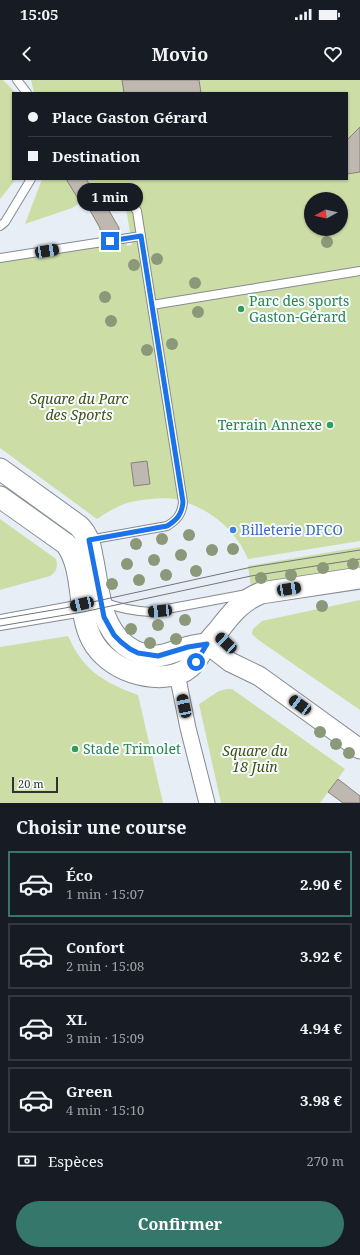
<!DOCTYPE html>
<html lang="fr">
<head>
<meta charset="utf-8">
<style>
  body { margin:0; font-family:"Noto Serif",serif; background:#242831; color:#f1f3f6; height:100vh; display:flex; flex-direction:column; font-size:15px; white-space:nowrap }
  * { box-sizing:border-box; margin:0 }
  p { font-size:13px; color:#9ea1a6 }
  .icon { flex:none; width:22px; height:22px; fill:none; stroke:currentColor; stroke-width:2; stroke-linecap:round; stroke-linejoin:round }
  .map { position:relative; height:723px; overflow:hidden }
  .panel { display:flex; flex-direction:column; background:#171b24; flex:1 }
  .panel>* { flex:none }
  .banner { position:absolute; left:12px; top:12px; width:336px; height:88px; border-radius:0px; box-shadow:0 1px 3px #0004; display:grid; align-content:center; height:88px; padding:0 16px; background:#171b24 }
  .needle { width:26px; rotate:262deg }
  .controls { position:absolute; left:304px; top:112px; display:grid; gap:8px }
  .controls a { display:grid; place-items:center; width:44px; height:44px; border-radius:50%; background:#171b24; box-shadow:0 1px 3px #0004; font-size:20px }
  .scale { position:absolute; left:12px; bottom:10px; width:46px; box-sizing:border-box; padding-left:4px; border:2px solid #303336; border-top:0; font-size:11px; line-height:14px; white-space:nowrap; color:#303336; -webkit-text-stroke:3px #f8fbfe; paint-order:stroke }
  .end { position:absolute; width:18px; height:18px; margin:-9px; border:5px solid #1a73e8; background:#fff; box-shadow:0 0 0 2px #fff }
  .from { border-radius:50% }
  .bubble { position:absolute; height:28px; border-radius:14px; background:#171b24; box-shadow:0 1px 3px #0004; font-size:13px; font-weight:700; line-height:28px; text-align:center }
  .car { position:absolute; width:12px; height:24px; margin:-12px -6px; border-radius:5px; box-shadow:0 0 3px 1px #0007; background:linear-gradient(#222 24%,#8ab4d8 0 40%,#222 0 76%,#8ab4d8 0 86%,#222 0) }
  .banner b { display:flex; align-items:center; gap:14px; height:38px; font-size:15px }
  .banner b+b { border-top:1px solid #363941 }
  .banner i { width:10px; height:10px; background:#f1f3f6 }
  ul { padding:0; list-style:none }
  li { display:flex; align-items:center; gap:12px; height:66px; margin:0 8px 6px; padding:0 8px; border:2px solid #363941; border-radius:0px }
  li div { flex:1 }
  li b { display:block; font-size:15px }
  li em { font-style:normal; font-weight:700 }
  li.selected { border-color:#35786b }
  li>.icon { width:36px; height:36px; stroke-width:1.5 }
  h2 { padding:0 16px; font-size:18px; line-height:48px }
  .pay { display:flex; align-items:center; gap:10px; height:44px; padding:0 16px; font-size:15px }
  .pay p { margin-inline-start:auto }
  .primary-button { display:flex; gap:8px; margin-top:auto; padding:8px 16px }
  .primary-button a { flex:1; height:46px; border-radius:24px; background:#35786b; color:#fff; font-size:16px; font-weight:700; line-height:46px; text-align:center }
  .status { display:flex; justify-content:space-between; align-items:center; height:28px; padding:0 20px; background:#171b24; direction:ltr }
  .status svg { height:11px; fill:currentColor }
  header { display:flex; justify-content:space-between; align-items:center; height:52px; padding:0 16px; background:#171b24; font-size:18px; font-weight:700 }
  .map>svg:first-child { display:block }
  .green { fill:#ccdea5; fill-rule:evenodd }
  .building { fill:#beb8b0; stroke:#87817a }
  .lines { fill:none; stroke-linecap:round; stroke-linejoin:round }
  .service-casing { stroke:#848b92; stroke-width:10 }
  .minor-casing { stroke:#848b92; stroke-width:17 }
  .tertiary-casing { stroke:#848b92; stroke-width:21 }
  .secondary-casing { stroke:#848b92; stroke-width:23 }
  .service { stroke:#fff; stroke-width:8 }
  .minor { stroke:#fff; stroke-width:15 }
  .tertiary { stroke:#fff; stroke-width:19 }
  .secondary { stroke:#fff; stroke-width:21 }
  .tram { stroke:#71767b; stroke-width:1 }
  .tree { fill:#8c987a }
  .route { stroke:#1a73e8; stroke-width:5 }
  .leisure-dot { fill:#2e9e5b; stroke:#f8fbfe; stroke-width:1.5 }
  .shop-dot { fill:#3f7fe0; stroke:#f8fbfe; stroke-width:1.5 }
  .labels { text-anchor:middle; stroke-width:4; stroke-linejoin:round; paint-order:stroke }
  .leisure-label { font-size:14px; fill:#27864d; stroke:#f8fbfe; text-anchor:start }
  .park-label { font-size:14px; font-style:italic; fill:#425114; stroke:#f8fbfe }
  .shop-label { font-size:14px; fill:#366cbe; stroke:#f8fbfe; text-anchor:start }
</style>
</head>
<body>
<div class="status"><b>15:05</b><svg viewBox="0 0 49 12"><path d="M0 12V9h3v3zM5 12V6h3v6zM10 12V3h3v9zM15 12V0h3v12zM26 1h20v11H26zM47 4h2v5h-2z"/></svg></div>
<header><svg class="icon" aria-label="back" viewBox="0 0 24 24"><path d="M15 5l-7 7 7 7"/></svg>Movio<svg class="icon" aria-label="heart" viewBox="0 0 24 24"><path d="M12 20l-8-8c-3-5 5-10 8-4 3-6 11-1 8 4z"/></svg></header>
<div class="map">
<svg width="360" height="723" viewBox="0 0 360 723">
  <rect width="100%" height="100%" fill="#e7eef6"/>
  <g class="green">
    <path d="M0,0h3l13,13h-3v86h3l-16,20z"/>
    <path d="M31,0h329v461l-112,18c-3,-6 -6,-13 -10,-18 -14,-21 -38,-36 -63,-42 -9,-2 -29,0 -39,2 -14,2 -27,10 -39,18l-97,-71v-189l11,-8 38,4 77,-13 1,4 5,-1 -6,-37 -17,-22 -37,22 -47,16 17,-45h305v-86h-313zM311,119h30v30h-30z"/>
    <path d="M0,439l56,40c2,8 1,12 -6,17l-50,14z"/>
    <path d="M360,467v23l-109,18 -3,-22z"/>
    <path d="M360,520v110l-103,-71 -5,-5 1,-5 9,-8z"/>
    <path d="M68,556c15,34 35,46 70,59l25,108h-163v-156z"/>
    <path d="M227,609h5l113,80 -25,34h-99l-22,-99 20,-13z"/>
  </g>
  <g class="building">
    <path d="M122,0h77l2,13h-77z"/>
    <path d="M360,47v45l-13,2v-34z"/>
    <path d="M66,99h20l7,11 3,-2 23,40v6l-19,3v-9l-16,-28 -4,2z"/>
    <path d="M147,381l3,23 -16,2 -3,-23z"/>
    <path d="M338,699l22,17v7h-17l-15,-11z"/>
  </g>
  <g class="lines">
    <g class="service-casing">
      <g id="service">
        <path d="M17,0l10,13"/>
        <path d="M0,146l5,-4 26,-43"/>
        <path d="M0,178l141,-22"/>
        <path d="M152,225l208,-34"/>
        <path d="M66,464l101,-18c10,-6 15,-12 16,-24l-46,-291 -18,-23"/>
        <path d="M103,522c15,6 31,9 48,10l96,-18"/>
        <path d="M0,539l82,-15"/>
        <path d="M0,546l83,-14"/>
      </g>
    </g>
    <g class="minor-casing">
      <path id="minor" d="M177,594l11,54 19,75"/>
    </g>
    <g class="tertiary-casing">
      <path id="tertiary" d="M207,564l23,18 29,14 101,73"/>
    </g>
    <g class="secondary-casing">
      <g id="secondary">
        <path d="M0,389l79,57c9,9 11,18 13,30 7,31 6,67 33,89 9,7 20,11 31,11 9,0 18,-5 27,-7 8,-3 15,-4 24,-5"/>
        <path d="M0,417l66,47c19,25 11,67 26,96 8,15 24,27 40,32 18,6 43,8 58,-5 7,-6 11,-15 16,-22 4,-5 8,-10 12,-14 13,-17 23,-30 43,-38l99,-15"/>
      </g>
    </g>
    <use href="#service" class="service"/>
    <use href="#minor" class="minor"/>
    <use href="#tertiary" class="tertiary"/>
    <use href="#secondary" class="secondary"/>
    <g class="tram">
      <path d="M0,539l65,-11 187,-41 108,-17"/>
      <path d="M0,546l83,-14 168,-36 109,-17"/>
    </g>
  </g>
  <g class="tree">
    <circle cx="327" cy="162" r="6"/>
    <circle cx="157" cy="179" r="6"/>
    <circle cx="134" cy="185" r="6"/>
    <circle cx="195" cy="203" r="6"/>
    <circle cx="105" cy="217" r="6"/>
    <circle cx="198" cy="232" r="6"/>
    <circle cx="111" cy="241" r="6"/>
    <circle cx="172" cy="264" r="6"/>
    <circle cx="147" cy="270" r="6"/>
    <circle cx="189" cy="455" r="6"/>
    <circle cx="162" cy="459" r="6"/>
    <circle cx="136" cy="464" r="6"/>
    <circle cx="233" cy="469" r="6"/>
    <circle cx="212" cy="470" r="6"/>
    <circle cx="181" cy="475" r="6"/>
    <circle cx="154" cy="480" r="6"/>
    <circle cx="127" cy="484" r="6"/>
    <circle cx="353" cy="484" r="6"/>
    <circle cx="323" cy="488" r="6"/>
    <circle cx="196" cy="491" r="6"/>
    <circle cx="166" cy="495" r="6"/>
    <circle cx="291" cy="495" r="6"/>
    <circle cx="261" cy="498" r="6"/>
    <circle cx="139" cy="500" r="6"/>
    <circle cx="112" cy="504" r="6"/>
    <circle cx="322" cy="526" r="6"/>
    <circle cx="185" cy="540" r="6"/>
    <circle cx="158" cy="545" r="6"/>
    <circle cx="131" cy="549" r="6"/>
    <circle cx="176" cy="559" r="6"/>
    <circle cx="150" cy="563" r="6"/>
    <circle cx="320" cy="652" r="6"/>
    <circle cx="336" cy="664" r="6"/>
    <circle cx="349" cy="673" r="6"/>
  </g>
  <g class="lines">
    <path class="route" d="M110,161l31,-5 42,266c-1,12 -6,18 -16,24l-78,14 15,77 10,18 7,7 9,7 8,4 20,3 30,-9 19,-3 -11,18"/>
  </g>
  <g class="leisure-dot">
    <circle cx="241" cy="229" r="4"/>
    <circle cx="330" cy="345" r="4"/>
    <circle cx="75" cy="669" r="4"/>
  </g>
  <circle class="shop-dot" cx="233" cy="450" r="4"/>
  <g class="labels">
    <g class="leisure-label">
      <text x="249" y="226">Parc des sports<tspan x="249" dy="16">Gaston-Gérard</tspan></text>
      <text x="322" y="350" text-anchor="end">Terrain Annexe</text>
      <text x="83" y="674">Stade Trimolet</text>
    </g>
    <g class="park-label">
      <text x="79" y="324">Square du Parc<tspan x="79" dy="16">des Sports</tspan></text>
      <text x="255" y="676">Square du<tspan x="255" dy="16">18 Juin</tspan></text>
    </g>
    <g class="shop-label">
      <text x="241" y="455">Billeterie DFCO</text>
    </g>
  </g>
</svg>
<div class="controls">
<a><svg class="needle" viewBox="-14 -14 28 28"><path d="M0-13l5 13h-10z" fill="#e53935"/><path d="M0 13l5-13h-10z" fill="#9ea1a6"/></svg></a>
</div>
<div class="scale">20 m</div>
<i class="end from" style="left:196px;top:582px"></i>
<i class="end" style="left:110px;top:161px"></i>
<div class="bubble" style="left:77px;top:103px;width:66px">1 min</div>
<i class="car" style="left:47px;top:171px;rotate:81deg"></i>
<i class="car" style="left:289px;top:509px;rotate:81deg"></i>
<i class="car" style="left:82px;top:524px;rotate:257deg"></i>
<i class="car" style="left:160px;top:531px;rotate:265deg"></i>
<i class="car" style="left:226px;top:563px;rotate:313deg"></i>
<i class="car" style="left:300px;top:625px;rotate:306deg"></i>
<i class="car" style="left:184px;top:626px;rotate:348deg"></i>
<div class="banner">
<b><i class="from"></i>Place Gaston Gérard</b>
<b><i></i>Destination</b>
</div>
</div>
<section class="panel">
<h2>Choisir une course</h2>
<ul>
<li class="selected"><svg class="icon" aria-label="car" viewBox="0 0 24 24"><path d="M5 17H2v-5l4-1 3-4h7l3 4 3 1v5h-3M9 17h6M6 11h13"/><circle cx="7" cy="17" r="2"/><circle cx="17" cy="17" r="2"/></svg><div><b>Éco</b><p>1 min · 15:07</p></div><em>2.90 €</em></li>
<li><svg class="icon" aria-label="car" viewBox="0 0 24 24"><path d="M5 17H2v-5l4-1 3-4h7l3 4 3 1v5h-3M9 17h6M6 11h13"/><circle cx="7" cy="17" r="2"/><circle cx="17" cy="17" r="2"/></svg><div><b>Confort</b><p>2 min · 15:08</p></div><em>3.92 €</em></li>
<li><svg class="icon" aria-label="car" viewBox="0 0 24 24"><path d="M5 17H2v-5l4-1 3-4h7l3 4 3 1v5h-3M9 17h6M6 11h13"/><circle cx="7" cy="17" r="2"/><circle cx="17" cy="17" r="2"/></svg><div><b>XL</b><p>3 min · 15:09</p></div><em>4.94 €</em></li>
<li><svg class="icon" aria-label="car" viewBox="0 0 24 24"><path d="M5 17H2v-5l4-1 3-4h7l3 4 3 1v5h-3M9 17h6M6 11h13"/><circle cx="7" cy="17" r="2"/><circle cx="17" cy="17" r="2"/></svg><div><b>Green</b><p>4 min · 15:10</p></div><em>3.98 €</em></li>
</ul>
<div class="pay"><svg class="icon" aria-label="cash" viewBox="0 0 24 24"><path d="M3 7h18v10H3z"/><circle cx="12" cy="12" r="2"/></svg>Espèces<p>270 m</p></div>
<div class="primary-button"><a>Confirmer</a></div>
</section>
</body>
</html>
